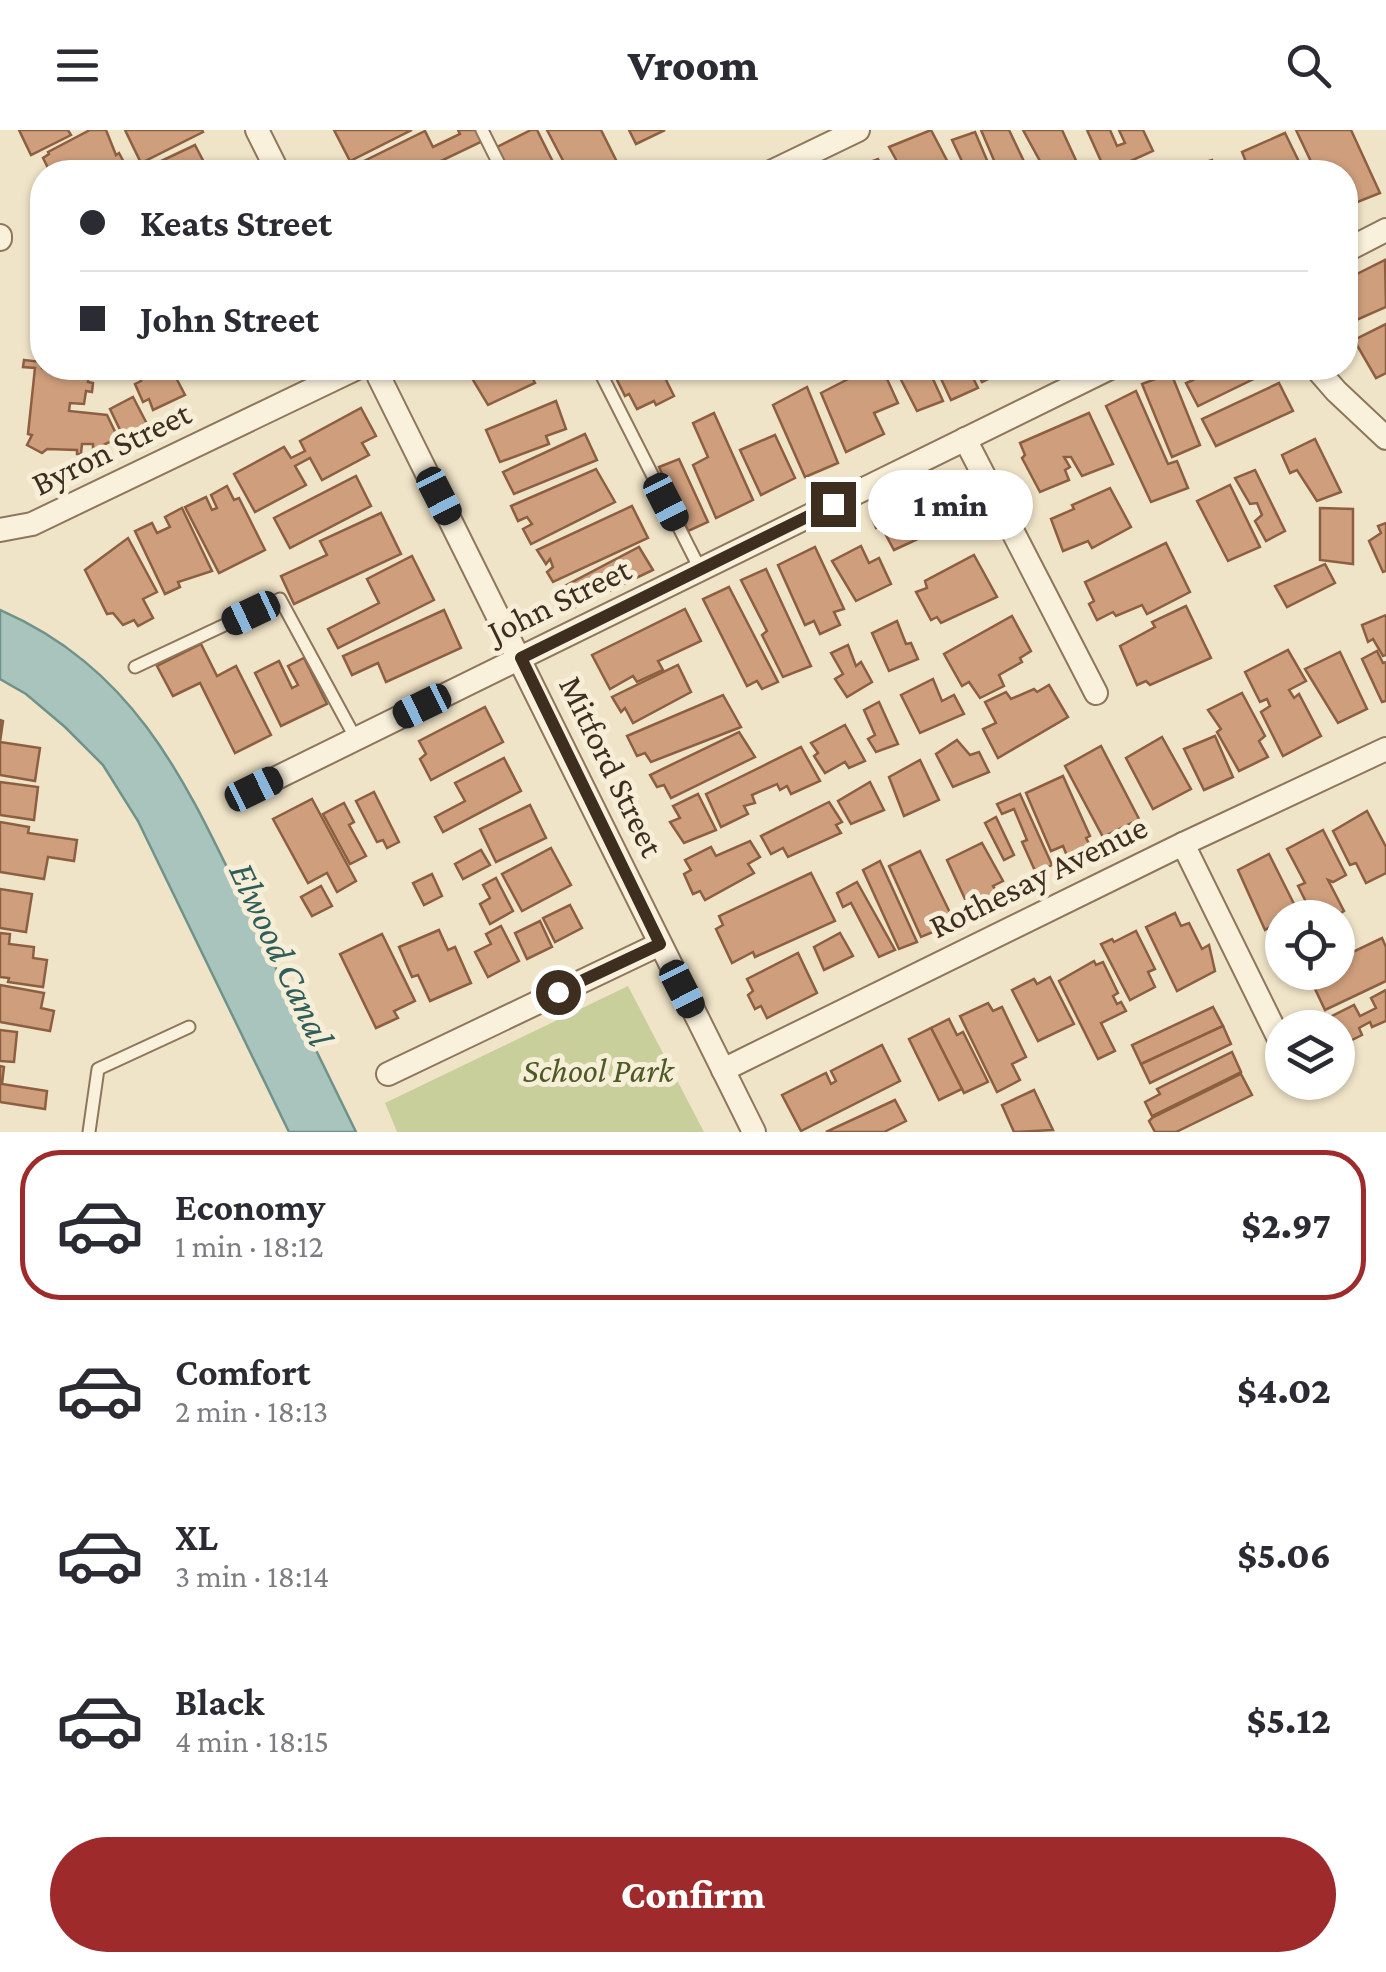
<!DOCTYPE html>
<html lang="en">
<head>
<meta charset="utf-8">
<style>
  body { margin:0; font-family:"Crimson Pro",serif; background:#f7f7f7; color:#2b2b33; height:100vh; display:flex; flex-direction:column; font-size:38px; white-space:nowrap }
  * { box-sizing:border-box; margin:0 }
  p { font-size:32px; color:#7c7c81 }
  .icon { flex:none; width:55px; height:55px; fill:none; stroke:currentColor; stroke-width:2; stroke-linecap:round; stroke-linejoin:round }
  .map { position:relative; height:1002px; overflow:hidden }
  .sheet { display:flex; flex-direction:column; background:#fff; flex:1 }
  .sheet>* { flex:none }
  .guide { position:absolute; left:30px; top:30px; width:1328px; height:220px; border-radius:40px; box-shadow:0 2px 8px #0004; display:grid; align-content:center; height:220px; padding:0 50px; background:#fff }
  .tools { position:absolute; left:1265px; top:770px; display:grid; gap:20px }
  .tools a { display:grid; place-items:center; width:90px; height:90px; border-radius:50%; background:#fff; box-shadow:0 2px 8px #0004; font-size:50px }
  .end { position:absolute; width:45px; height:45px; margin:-22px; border:12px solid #3d2e20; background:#fff; box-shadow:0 0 0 5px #fff }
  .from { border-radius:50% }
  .bubble { position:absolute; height:70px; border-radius:35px; background:#fff; box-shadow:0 2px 8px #0004; font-size:32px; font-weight:800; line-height:70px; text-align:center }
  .car { position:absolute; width:30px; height:60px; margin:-30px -15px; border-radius:12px; box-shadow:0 0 8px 2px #0007; background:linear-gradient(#222 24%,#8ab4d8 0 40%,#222 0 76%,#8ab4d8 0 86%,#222 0) }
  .guide b { display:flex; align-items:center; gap:35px; height:95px; font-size:38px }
  .guide b+b { border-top:2px solid #e1e1e2 }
  .guide i { width:25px; height:25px; background:#2b2b33 }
  ul { padding:18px 0 0; list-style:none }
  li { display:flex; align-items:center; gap:30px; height:150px; margin:0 20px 15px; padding:0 30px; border:5px solid transparent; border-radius:40px }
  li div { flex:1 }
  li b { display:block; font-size:38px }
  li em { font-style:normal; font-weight:800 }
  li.active { border-color:#9e2a2b }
  li>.icon { width:90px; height:90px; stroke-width:1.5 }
  .cta { display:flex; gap:20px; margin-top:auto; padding:20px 50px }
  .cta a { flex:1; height:115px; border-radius:60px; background:#9e2a2b; color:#fff; font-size:40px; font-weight:800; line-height:115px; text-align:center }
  header { display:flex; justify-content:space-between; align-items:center; height:130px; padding:0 50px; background:#fff; font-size:45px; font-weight:800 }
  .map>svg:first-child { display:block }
  .green { fill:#c9cf9b }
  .water { fill:#a9c4bc; stroke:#6f938a; stroke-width:2.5 }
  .building { fill:#cf9f7d; stroke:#8d5f41; stroke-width:2.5 }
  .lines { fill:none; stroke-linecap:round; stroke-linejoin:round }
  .lane-casing { stroke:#8d765c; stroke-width:15 }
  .street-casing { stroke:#8d765c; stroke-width:26 }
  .lane { stroke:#faf1dc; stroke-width:11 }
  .street { stroke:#faf1dc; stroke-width:22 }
  .route { stroke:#3d2e20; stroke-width:12 }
  .labels { text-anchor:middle; stroke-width:10; stroke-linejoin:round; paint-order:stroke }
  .street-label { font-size:35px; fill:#3d2e20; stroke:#f7eed8 }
  .park-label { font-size:35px; font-style:italic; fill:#4d5a26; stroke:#f7eed8 }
  .water-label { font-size:38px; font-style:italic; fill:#2f5d5a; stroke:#f7eed8 }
</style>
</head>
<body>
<header><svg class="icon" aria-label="menu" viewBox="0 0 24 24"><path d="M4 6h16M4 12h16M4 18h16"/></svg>Vroom<svg class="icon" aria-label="search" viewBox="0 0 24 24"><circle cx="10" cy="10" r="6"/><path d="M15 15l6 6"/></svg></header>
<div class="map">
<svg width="1386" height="1002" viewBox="0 0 1386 1002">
  <rect width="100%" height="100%" fill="#f0e4c8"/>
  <path class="green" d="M628,856l76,146h-307l-12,-29z"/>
  <path class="water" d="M0,480c139,61 187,175 249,303 36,73 71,146 107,219h-67l-151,-311 -35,-56 -38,-38 -39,-33 -26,-15z"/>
  <g class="building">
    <path d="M19,0h49l3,5 -40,20z"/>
    <path d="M90,0h16l10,25 3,-2 9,17 -5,2h-76l2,-2 -6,-12 6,-4 -1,-2z"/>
    <path d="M125,0h77l1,2 -62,31z"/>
    <path d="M334,0h78l-62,31z"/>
    <path d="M458,0h22l5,10 -67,32h-63l-3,-5 73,-36 8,16 27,-13z"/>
    <path d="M531,0h6l21,42h-48l-13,-25z"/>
    <path d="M547,0h54l21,42h-53z"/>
    <path d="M629,0h36l-29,14z"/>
    <path d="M931,0l22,42h-50l-14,-25z"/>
    <path d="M981,0h28l20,42h-30z"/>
    <path d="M1023,0h39l17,37 -9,5h-24z"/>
    <path d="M1087,0h23l7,16 8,-3 -6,-13h24l10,21 -47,21z"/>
    <path d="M1296,0h55l29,63 -35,14v-35h-29z"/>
    <path d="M975,2l17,40h-25l-15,-32z"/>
    <path d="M1285,3l19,39h-54l-8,-20z"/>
    <path d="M195,15l14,27h-71z"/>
    <path d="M878,29l6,13 -39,-1z"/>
    <path d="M1212,30l5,12 -41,-1z"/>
    <path d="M42,89v60l-6,-1 4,-40 -7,-14z"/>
    <path d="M1385,130l1,47 -41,18v-45z"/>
    <path d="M36,155l6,1v69l-6,-1 3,-30 -7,-1z"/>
    <path d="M1386,194v49l-10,5 -22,-38z"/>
    <path d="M24,230l18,2v6h47l-1,14 5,1 -1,9 -6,-1 -2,13 -14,-1 -1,8 38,4 11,23 -25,12v-6h-11l-1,10h-4v-4l-30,-1 -5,4 -15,-8 5,-10 -4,-1 7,-66 -12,-1z"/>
    <path d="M134,238h37l14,27 -32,15 -4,-11 -6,3 -8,-18 6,-3z"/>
    <path d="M473,238h54l8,15 -47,22 -21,-35z"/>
    <path d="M611,238h49l14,28 -18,9 -2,-4 -17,8 -8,-15 -4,2z"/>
    <path d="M847,238h35l16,35 -24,10 10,21 -38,18 -25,-59 31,-16z"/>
    <path d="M895,238h33l15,33 -26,10z"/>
    <path d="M936,238h32l10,20 -27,12z"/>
    <path d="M975,238h30l1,2 -24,12z"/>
    <path d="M1187,238h81l2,3 -72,35 -12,-23 7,-3z"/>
    <path d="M1171,243l29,72 -28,12 -30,-73z"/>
    <path d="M1279,253l14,28 -77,35 -14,-27z"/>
    <path d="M807,257l31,76 -33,14 -32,-72z"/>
    <path d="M1136,261l32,73 9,-3 11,27 -37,14 -45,-96z"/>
    <path d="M133,267l14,27 -24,12 -13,-27z"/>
    <path d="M556,271l10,28 -20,7 3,8 -49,18 -14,-32z"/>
    <path d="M361,278l15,28 -14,7 7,12 -47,25 -12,-22 -15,8 11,19 -51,27 -21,-38 50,-27 7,11 14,-7 -5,-10z"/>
    <path d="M714,283l39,87 -37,18 -23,-53 15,-8 -15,-34z"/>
    <path d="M1089,283l24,51 -31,12 -11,-19h-7l6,10 -5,3 4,10 -29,12 -18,-34 3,-3 -5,-12z"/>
    <path d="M585,304l12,26 -83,34 -11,-22z"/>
    <path d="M775,305l20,43 -34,17 -21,-45z"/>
    <path d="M1315,309l26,53 -24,9 -20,-31 -7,3 -8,-18z"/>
    <path d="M679,329l29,63 -20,9 -29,-64z"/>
    <path d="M596,339l19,33 -84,42 -8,-15 9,-5 -5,-7 -9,4 -7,-15z"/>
    <path d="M1255,340l30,61 -19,10 -11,-20 7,-6 -5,-12 -7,1 -15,-26z"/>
    <path d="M356,346l15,30 -81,42 -16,-30z"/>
    <path d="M941,355l18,35 -65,30 -13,-24 -5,2 -4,-10z"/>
    <path d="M1230,355l30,62 -32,14 -31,-60z"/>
    <path d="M227,356l7,14 5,-2 26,52 -46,23 -34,-66 21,-10 6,13 5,-2 -6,-13z"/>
    <path d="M1110,358l21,39 -39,21 -4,-7 -25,10 -12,-32 23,-10 -2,-4z"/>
    <path d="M632,376l16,32 -95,44 -6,-10 6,-5 -3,-8 -4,5 -9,-14z"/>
    <path d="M182,378l30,63 -34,11 2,5 -15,7 -30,-63 17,-8 5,10 13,-6 -5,-10z"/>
    <path d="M1320,378l33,1v55l-33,-4z"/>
    <path d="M381,383l20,41 -107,50 -13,-28 46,-21 -7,-14z"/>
    <path d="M1386,393v48l-3,1 -14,-31 12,-8 -3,-7z"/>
    <path d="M128,408l29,54 -14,7 10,19 -15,8 -4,-6 -11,5 -10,-12 -6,1 -22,-44z"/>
    <path d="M1166,413l24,49 -43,22 -5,-9 -26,11 -3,-4 -16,8 -8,-16 5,-3 -9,-19z"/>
    <path d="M861,416l8,17 10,-5 12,26 -35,17 -24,-40z"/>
    <path d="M639,417l14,23 -86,41 -10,-21z"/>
    <path d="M815,417l29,62 -10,3 6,13 -20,9 -6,-13 -9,4 -27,-60z"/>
    <path d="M974,425l23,42 -56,26 -4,-6 -6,3 -15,-28 11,-4 -2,-7z"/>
    <path d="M412,426l22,44 -96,48 -10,-19 51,-26 -12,-24z"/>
    <path d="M1325,434l10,19 -48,24 -12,-21z"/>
    <path d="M766,439l45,97 -28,11 -21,-42 5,-4 -26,-51z"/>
    <path d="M729,457l49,95 -16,7 -5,-8 -10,5 -44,-87z"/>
    <path d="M1186,476l25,52 -61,27 -4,-4 -9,4 -17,-39 35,-19 -3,-5z"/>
    <path d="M685,479l16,32 -43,20 5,9 -26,12 -4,-6 -23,13 -18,-34z"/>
    <path d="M444,480l17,38 -75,34 -8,-19 -26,12 -9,-19z"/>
    <path d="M1386,485v40l-3,1 -10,-17 -5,3 -6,-17z"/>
    <path d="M1012,486l19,35 -11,7 2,4 -23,13 5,11 -24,12 -11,-16 -7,4 -18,-32z"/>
    <path d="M897,491l9,23 5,-1 7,16 -29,12 -17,-38z"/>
    <path d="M201,514l16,32 19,-10 35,69 -36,18 -35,-70 -27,13 -16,-30z"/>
    <path d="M848,515l8,21 5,-4 11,20 -25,15 -12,-18 8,-5 -12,-21z"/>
    <path d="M1288,520l18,31 -17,9 5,8 5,-4 22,42 -38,20 -22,-44 9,-6 -3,-7 -7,3 -15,-30z"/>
    <path d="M1377,521l6,12 3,-1v39l-4,1 -20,-43z"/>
    <path d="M1340,522l27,57 -29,14 -33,-54z"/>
    <path d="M304,528l23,46 -46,22 -26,-53 24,-12 13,27 6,-3 -10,-19z"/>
    <path d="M678,535l13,27 -58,31 -8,-15 -4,4 -9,-15z"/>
    <path d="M933,549l9,22 12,-6 10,19 -44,19 -19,-38z"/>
    <path d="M1049,555l19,32 -70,41 -15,-29 13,-6 -11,-21 21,-10 5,7 23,-10 3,3z"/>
    <path d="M1242,563l23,43 -6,5 9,16 -29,14 -22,-39 4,-3 -13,-19z"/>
    <path d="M723,565l18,32 -90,35 -6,-9 -8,3 -10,-20z"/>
    <path d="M879,572l19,42 -22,8 -8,-13 7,-4 -11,-25z"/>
    <path d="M485,577l18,35 -72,38 -11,-21 6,-5 -7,-13z"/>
    <path d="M0,590l3,1 -3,21 40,6 -5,33 -35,-6z"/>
    <path d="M845,595l20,36 -16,7 -4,-6 -20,11 -11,-17 4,-3 -7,-10z"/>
    <path d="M739,602l16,25 -84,41 -7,-13 -7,2 -7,-12z"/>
    <path d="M1215,606l18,41 -29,13 -20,-41z"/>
    <path d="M1162,607l29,52 -38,20 -27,-51z"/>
    <path d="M957,610l13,15 9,-3 10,20 -36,15 -17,-33z"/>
    <path d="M1101,616l38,73 -36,18 -38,-71z"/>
    <path d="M801,617l19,34 -29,13 -4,-8 -7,4 -3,-6 -25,11 3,8 -11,3 4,8 -27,13 -15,-33z"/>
    <path d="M504,628l17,33 -78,41 -8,-15 30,-16 -10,-18z"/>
    <path d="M920,630l19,40 -35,16 -15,-39z"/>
    <path d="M1063,646l27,60 -4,2 5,9 -24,9 -4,-10 -12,5 -25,-58z"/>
    <path d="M0,652l38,5 -4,33 -34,-5z"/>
    <path d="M870,652l14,28 -33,14 -13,-23z"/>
    <path d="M374,662l25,50 -12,6 -4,-8 -6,2 -21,-41z"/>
    <path d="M698,664l18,36 -32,13 -14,-21 10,-4 -7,-12z"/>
    <path d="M1020,664l32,71 -16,8 -14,-31 5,-2 -13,-31 -12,5 -5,-10z"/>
    <path d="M312,669l44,82 -19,11 -10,-19 -19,10 -35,-64z"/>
    <path d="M829,672l13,20 -6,3 5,8 -53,24 -5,-9 -12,6 -10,-18z"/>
    <path d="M344,673l10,19 -5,3 17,31 -16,8 -27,-50z"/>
    <path d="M530,675l16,33 -50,24 -16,-33z"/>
    <path d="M1367,681l19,36v26l-20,10 -10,-20 -6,2 -17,-34z"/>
    <path d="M996,687l18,38 -10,5 -19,-37z"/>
    <path d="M0,692l29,5 -1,6 49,7 -3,21 -26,-4 -4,22 -44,-7z"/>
    <path d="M1323,700l23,45 -13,7 -5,-2 16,31 -12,7h-18l-16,-32 7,-3 -18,-34z"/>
    <path d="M750,711l10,16 -12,7 6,9 -49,27 -5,-9 -7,3 -9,-20 7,-4 -6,-10 26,-13 5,9z"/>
    <path d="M982,713l21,38 -10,5 5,8 -18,8 -5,-8 -10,5 -18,-39z"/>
    <path d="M551,718l20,37 -49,26 -20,-37z"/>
    <path d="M481,720l9,15 -27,14 -8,-15z"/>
    <path d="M920,721l35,72 -34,14 -32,-71z"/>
    <path d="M1269,724l32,64h-19l-1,31 -11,-22 -5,3 -27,-60z"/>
    <path d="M880,731l37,81 -18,7 -36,-79z"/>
    <path d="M811,743l24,48 -80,36 -2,-5 -21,11 -16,-34 7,-4 -4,-9z"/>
    <path d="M432,744l10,22 -18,9 -11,-22z"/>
    <path d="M496,748l17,33 -23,13 -10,-20 10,-6 -7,-13z"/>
    <path d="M857,752l38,68 -16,7 -28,-54 -8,4 -6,-14z"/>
    <path d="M321,756l11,20 -20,10 -11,-19z"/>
    <path d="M0,759l32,5 -6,38 -26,-4z"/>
    <path d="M570,775l12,23 -27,14 -12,-24z"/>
    <path d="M1175,783l6,13 8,-3 13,26 7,-4 6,26 -38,20 -31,-64z"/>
    <path d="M540,791l12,26 -25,12 -12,-26z"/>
    <path d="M501,796l18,35 -31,16 -13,-25 16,-8 -5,-10z"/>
    <path d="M439,800l9,20 7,-3 16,36 -41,18 -12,-26 -6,2 -13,-30z"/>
    <path d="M1136,801l19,38 -7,3 7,15 -25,13 -29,-56 11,-5 2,3z"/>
    <path d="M0,803l10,1 -1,10 25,3 -1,11 14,2 -4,27 -35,-5 1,-4 -9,-1z"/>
    <path d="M840,803l13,23 -29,14 -10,-23z"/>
    <path d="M382,804l33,67 -21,10 4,7 -22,10 -36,-74z"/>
    <path d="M1382,808l4,9v34l-61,29 -18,-38h31v-13z"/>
    <path d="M798,823l19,40 -50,25 -6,-12 -6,3 -7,-14 5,-4 -6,-12z"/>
    <path d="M1094,831l2,4 7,-3 15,31 -5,3 4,8 4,-2 5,9 -25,12 14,28 -17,8 -39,-78z"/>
    <path d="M1050,847l24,47 -36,17 -26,-51 22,-11 3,5z"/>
    <path d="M0,855l44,8 -3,15 13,3 -4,20 -50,-9z"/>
    <path d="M1386,860v31l-14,6 -2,-5 -11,6 3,7 -24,12v-19h-13l-3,-7 32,-16 6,11 16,-8 -5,-10z"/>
    <path d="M988,873l5,8 9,-4 24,50 -14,7 8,16 -23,12 -37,-76z"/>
    <path d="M1213,877l10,19 -82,38 -9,-19z"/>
    <path d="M949,889l8,16 6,-3 25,50 -24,11 -33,-65z"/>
    <path d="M1223,896l8,18 -81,39 -9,-19z"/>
    <path d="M931,898l31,61 -23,11 -30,-61z"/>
    <path d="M0,900l17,2 -3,30 -14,-1z"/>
    <path d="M882,915l18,36 -99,50 -19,-36 44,-22 5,11 5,-3 -5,-10z"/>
    <path d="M1232,922l9,20 -89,44 -7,-14 15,-8 -3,-5z"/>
    <path d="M0,936l4,1 -2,17 45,7 -2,18 -45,-7z"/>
    <path d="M1241,944l11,21 -76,37h-21l-6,-11 3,-3z"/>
    <path d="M1034,960l19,40 -39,2 -12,-27z"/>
    <path d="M895,970l11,21 -22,11h-58z"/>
  </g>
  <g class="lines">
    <g class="lane-casing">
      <g id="lane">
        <path d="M482,0l21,42"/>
        <path d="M598,238l102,201"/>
        <path d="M135,537l145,-68 76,140"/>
        <path d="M89,1002l9,-63 91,-42"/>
      </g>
    </g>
    <g class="street-casing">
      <g id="street">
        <path d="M257,0l21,42"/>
        <path d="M771,42l87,-42"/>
        <path d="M0,106v3"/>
        <path d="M1345,121l41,-21"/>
        <path d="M1316,238l20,23 50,47"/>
        <path d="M379,247l375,755"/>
        <path d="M965,309l131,254"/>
        <path d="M0,400l32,-6 325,-156"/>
        <path d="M254,659l856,-421"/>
        <path d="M1183,714l99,201"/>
        <path d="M723,940l460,-226 203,-95"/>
        <path d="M388,944l272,-130"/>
      </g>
    </g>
    <use href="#lane" class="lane"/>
    <use href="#street" class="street"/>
  </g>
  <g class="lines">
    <path class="route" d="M558,862l102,-48 -139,-286 312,-154"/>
  </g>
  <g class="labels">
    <g class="street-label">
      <text transform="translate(111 318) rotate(-26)" y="12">Byron Street</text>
      <text transform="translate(559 470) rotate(-26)" y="12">John Street</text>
      <text transform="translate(612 636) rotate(64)" y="12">Mitford Street</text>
      <text transform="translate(1038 746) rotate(-26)" y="12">Rothesay Avenue</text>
    </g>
    <g class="park-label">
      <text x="598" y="952">School Park</text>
    </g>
    <g class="water-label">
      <text transform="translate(282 824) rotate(65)" y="13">Elwood Canal</text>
    </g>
  </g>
</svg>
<div class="tools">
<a><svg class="icon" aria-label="locate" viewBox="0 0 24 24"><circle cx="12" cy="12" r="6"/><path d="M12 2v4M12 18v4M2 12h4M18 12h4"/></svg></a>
<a><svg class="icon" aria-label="layers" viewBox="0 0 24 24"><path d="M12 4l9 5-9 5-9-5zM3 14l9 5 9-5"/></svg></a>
</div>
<i class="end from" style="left:558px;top:862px"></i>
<i class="end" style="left:833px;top:374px"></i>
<div class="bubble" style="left:868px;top:340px;width:165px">1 min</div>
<i class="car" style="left:439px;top:366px;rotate:153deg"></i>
<i class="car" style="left:666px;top:372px;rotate:153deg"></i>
<i class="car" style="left:251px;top:483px;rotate:245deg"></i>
<i class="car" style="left:422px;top:576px;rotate:244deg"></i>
<i class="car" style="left:254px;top:659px;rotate:64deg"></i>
<i class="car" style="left:682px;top:859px;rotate:153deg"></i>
<div class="guide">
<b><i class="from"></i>Keats Street</b>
<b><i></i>John Street</b>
</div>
</div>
<section class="sheet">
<ul>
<li class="active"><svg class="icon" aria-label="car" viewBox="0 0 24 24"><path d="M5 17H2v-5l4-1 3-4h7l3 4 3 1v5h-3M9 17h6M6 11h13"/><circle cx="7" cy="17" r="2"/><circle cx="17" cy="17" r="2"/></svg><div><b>Economy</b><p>1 min · 18:12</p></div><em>$2.97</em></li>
<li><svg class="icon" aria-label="car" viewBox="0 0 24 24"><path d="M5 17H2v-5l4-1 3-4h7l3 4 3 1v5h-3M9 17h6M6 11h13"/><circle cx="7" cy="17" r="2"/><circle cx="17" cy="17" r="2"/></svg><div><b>Comfort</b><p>2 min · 18:13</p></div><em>$4.02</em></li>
<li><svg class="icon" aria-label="car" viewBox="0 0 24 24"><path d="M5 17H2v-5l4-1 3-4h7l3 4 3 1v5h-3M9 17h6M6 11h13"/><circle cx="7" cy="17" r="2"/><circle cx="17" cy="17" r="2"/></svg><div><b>XL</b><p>3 min · 18:14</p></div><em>$5.06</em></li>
<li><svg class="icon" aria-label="car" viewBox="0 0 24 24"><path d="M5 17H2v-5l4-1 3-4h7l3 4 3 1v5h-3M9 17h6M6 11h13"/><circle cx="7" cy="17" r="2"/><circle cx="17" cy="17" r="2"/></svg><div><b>Black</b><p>4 min · 18:15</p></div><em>$5.12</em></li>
</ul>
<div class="cta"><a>Confirm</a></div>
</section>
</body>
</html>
